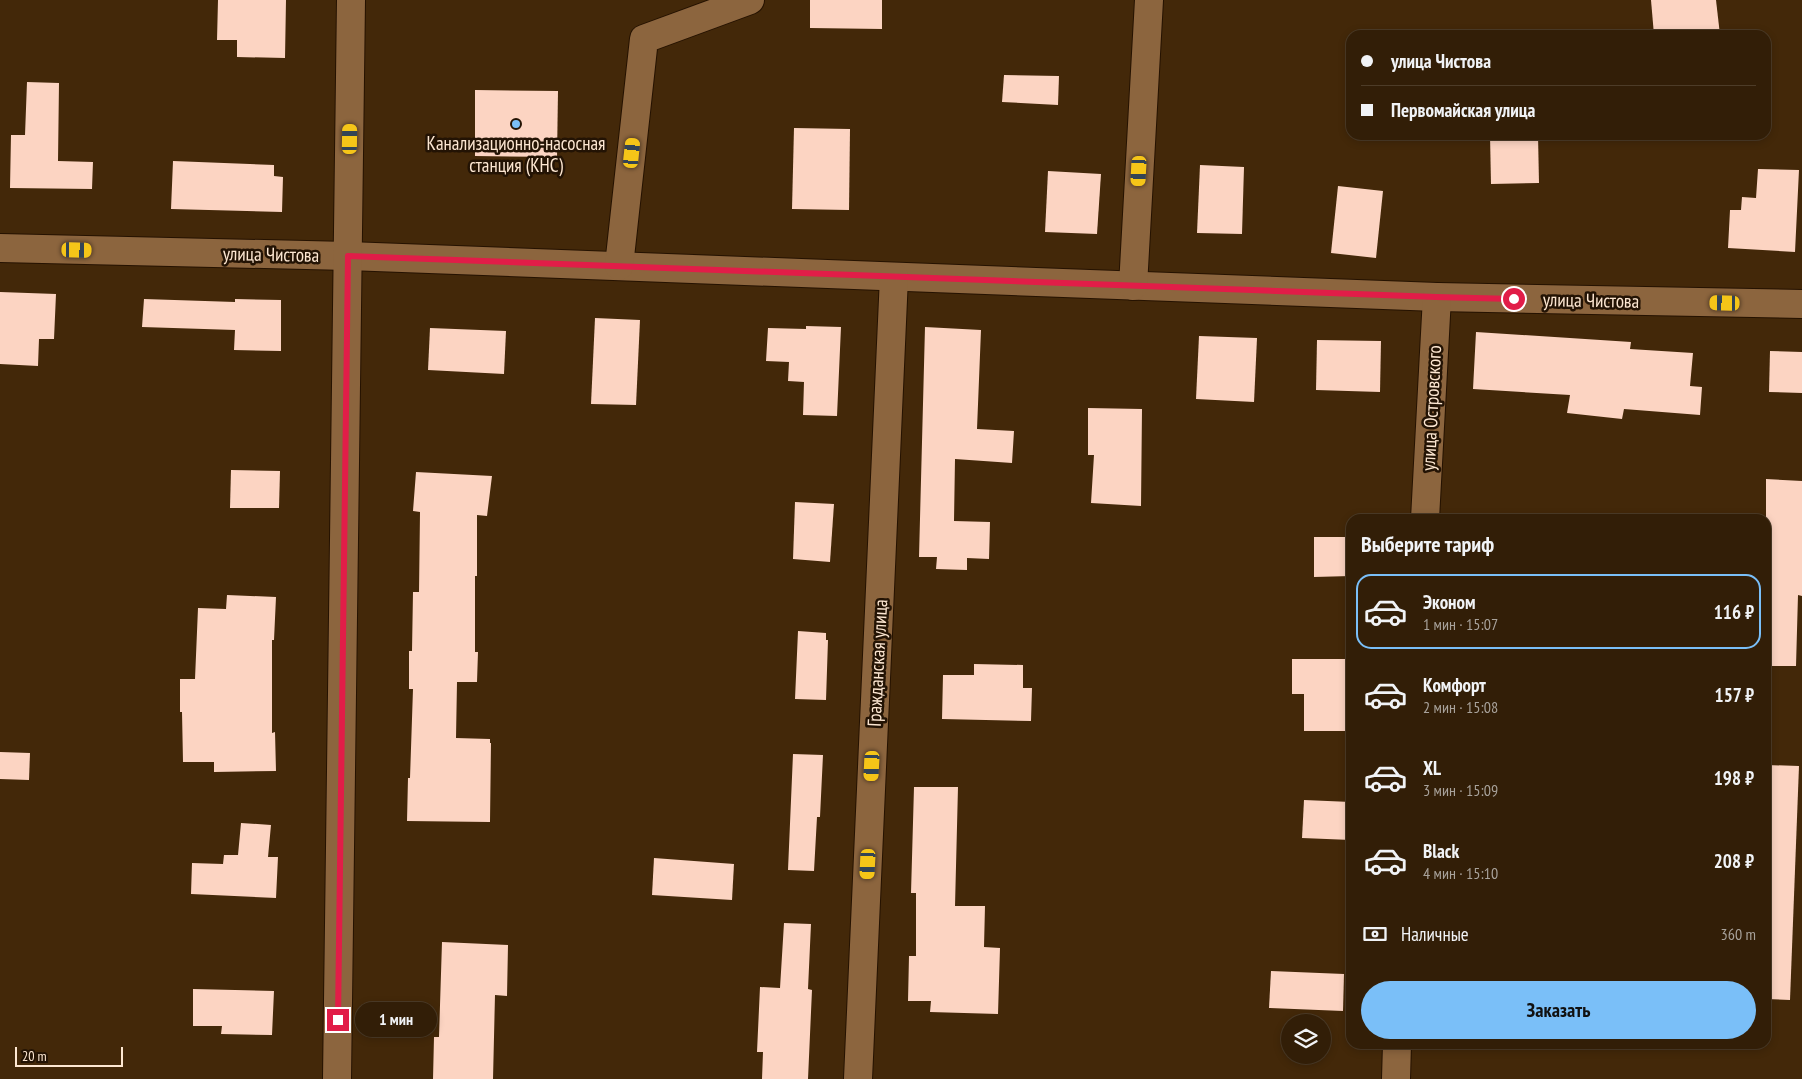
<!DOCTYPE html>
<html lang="ru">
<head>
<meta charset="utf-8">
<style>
  body { margin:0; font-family:"PT Sans Narrow",sans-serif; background:#3a2711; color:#f1f3f6; height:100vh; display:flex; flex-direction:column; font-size:19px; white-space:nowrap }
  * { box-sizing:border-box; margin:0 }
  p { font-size:16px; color:#a8a29b }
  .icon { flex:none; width:28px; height:28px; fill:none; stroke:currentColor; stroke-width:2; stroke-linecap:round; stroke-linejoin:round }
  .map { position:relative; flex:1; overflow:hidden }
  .panel { position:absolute; left:1346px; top:514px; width:425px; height:535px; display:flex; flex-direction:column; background:#321e07; border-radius:15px; box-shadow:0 2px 8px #0003,0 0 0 1px #4d3c28 }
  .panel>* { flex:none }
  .hud { position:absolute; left:1346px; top:30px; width:425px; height:110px; border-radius:15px; box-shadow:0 2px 8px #0003,0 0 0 1px #4d3c28; display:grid; align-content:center; height:110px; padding:0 15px; background:#321e07 }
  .tools { position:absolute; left:1281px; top:1014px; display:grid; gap:10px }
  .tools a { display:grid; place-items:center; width:50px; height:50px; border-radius:50%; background:#321e07; box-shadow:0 2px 8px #0003,0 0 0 1px #4d3c28; font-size:25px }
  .scale { position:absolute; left:15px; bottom:12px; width:108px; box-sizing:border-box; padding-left:5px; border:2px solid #fde7d2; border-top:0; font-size:14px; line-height:18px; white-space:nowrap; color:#fde7d2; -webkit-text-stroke:4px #231304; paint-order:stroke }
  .end { position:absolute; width:22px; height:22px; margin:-11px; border:6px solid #e11d48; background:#fff; box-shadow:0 0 0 2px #fff }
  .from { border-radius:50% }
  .bubble { position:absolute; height:35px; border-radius:18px; background:#321e07; box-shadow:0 2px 8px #0003,0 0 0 1px #4d3c28; font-size:16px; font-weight:600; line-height:35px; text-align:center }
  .car { position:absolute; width:15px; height:30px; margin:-15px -8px; border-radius:6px; box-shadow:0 0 4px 1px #0007; background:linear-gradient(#f5c518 24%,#345 0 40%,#f5c518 0 76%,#345 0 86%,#f5c518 0) }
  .hud b { display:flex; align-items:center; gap:18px; height:48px; font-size:19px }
  .hud b+b { border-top:1px solid #4d3c28 }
  .hud i { width:12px; height:12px; background:#f1f3f6 }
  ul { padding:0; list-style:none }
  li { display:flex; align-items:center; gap:15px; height:75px; margin:0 10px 8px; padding:0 5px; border:2px solid transparent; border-radius:15px }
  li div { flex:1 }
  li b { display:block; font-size:19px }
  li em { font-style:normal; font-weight:600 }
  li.selected { border-color:#7abff8 }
  li>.icon { width:45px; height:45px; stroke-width:1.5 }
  h2 { padding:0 15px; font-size:22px; line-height:60px }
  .pay { display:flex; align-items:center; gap:12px; height:55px; padding:0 15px; font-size:19px }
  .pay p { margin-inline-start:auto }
  .primary-button { display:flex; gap:10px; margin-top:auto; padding:10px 15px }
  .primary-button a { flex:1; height:58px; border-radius:30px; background:#7abff8; color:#111; font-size:20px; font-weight:600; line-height:58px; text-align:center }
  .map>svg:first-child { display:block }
  .building { fill:#fcd4c2 }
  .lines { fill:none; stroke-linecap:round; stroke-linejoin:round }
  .street-casing { stroke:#251201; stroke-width:30 }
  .street { stroke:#8c653e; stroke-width:28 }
  .route { stroke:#e11d48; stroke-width:6 }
  .poi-dot { fill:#7abff8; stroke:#231304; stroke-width:2 }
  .labels { text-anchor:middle; stroke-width:5; stroke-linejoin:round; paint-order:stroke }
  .poi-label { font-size:19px; fill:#fde7d2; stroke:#231304 }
  .street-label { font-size:19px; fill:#fde7d2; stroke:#231304 }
</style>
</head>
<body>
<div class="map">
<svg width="1802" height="1079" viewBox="0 0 1802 1079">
  <rect width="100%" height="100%" fill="#432809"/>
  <g class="building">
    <path d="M218,0h68l-1,58 -48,-1v-17h-20z"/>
    <path d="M810,0h72v29l-72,-1z"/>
    <path d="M1651,0h65l4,35h-66z"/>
    <path d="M1004,75l55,1 -1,29 -56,-3z"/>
    <path d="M27,82l32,1 -1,78 35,1 -1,27 -82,-1 1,-53h14z"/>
    <path d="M475,90l83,1 -1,66 -82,-1z"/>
    <path d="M794,128l56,1 -1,81 -57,-1z"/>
    <path d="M1490,135h48l1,48 -48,1z"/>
    <path d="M173,161l101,4v11l9,1 -1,35 -111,-3z"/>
    <path d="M1200,165l44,2 -2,67 -45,-1z"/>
    <path d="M1758,169l41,1 -4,82 -67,-4 2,-38h11l1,-13 14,1z"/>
    <path d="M1048,171l53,3 -4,60 -52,-2z"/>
    <path d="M1338,186l45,5 -7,67 -45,-5z"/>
    <path d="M0,292l56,2 -2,45h-15l-1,27 -38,-2z"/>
    <path d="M144,299l91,3v-3l46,1v51l-47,-1 1,-20 -93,-3z"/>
    <path d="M595,318l45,2 -4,85 -45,-1z"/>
    <path d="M806,326l35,1 -4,89 -34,-1 1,-33 -16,-1 1,-19 -23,-1 2,-33 38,1z"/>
    <path d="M925,327l56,3 -4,99 37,2 -2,32 -57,-4 -1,62 36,1 -1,37 -22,-1v12l-31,-1 1,-12h-18z"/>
    <path d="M430,328l76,3 -2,43 -76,-4z"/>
    <path d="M1476,332l155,10 -1,7 63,4 -3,33 12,1 -2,28 -76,-6 -2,10 -55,-6 3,-18 -97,-6z"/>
    <path d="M1199,336l58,2 -3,64 -58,-3z"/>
    <path d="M1317,340l64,1 -1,51 -64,-2z"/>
    <path d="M1770,351l32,1v41l-33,-1z"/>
    <path d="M1088,408l54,1 -1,97 -50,-3 3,-48h-6z"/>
    <path d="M231,470l49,1 -1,37h-49z"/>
    <path d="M416,472l76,4 -5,40 -10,-1v61h-2v76h3l-1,30h-20l-1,56 34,1v4h1l-1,79 -83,-1 1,-43h2l3,-89h-4v-38h3l1,-59h6l1,-80 -7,-1z"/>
    <path d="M1766,479l36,2v115l-4,-1 -2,71h-30z"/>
    <path d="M795,502l39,2 -4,58 -37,-3z"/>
    <path d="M1314,537h37v39l-37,1z"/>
    <path d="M227,595l49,2 -2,43h-2v93l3,-1 1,39 -62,1v-10h-31l-1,-50h-2v-33h15l3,-71 28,1z"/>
    <path d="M798,631l28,2v7h2l-2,60 -31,-1z"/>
    <path d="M1292,659h59v72h-47v-37h-12z"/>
    <path d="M974,664l49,1v23h9l-1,33 -89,-2 1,-44h31z"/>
    <path d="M0,752l30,1 -1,27 -29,-1z"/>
    <path d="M793,754l30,1 -3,62h-3l-3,54 -26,-1z"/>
    <path d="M1766,765l33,1 -9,234 -24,-1z"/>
    <path d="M914,787h44l-3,119h30l-1,41 16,1 -2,66 -68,-2 1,-11h-23l1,-45h7v-63h-5z"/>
    <path d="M1304,800l47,2v38l-49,-2z"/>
    <path d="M241,823l30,2 -3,32h10l-2,41 -85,-4 1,-31 31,1 1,-9h14z"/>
    <path d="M654,858l80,6 -2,36 -80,-5z"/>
    <path d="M784,923l27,1 -3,65 4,1 -4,89h-46l1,-27h-6l3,-65 20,1z"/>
    <path d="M442,942l66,3 -1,51 -12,-1 -2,84h-60l1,-42h5z"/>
    <path d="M1271,971l73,3 -1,37 -74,-3z"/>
    <path d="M193,989l81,2 -2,44 -51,-1 1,-8h-29z"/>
  </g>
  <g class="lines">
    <g class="street-casing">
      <g id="street">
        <path d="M0,248l348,8 1089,41 365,7"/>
        <path d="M619,266l25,-227 106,-39"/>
        <path d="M1133,286l16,-286"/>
        <path d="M1425,519l12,-222"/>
        <path d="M337,1079l14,-1079"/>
        <path d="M858,1079l36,-802"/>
        <path d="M1396,1079l1,-35"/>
      </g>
    </g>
    <use href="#street" class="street"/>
  </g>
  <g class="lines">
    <path class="route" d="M338,1020l10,-764 1088,41 78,2"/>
  </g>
  <circle class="poi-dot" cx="516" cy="124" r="5"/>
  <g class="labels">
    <g class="poi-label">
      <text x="516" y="150">Канализационно-насосная<tspan x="516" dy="22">станция (КНС)</tspan></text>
    </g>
    <g class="street-label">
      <text transform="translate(271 254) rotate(1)" y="7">улица Чистова</text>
      <text transform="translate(1591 300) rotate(1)" y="7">улица Чистова</text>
      <text transform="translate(1431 408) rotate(-87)" y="7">улица Островского</text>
      <text transform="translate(877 663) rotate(-87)" y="7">Гражданская улица</text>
    </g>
  </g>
</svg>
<div class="tools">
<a><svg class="icon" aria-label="layers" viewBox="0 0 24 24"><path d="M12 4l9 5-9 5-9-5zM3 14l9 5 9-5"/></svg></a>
</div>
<div class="scale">20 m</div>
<i class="end from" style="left:1514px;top:299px"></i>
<i class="end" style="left:338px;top:1020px"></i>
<div class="bubble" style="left:355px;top:1002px;width:82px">1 мин</div>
<i class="car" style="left:350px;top:139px;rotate:1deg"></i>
<i class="car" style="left:632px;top:153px;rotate:6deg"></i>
<i class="car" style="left:1139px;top:171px;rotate:183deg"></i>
<i class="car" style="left:77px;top:250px;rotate:91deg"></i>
<i class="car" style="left:1725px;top:303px;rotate:271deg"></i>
<i class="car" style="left:872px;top:766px;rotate:183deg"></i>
<i class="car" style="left:868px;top:864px;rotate:183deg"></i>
<div class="hud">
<b><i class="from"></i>улица Чистова</b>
<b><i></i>Первомайская улица</b>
</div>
<section class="panel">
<h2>Выберите тариф</h2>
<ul>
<li class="selected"><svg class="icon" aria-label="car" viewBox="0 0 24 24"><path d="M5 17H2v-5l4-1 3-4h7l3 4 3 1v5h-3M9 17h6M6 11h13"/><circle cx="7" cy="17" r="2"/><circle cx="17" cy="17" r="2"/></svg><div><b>Эконом</b><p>1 мин · 15:07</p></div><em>116 ₽</em></li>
<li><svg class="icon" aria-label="car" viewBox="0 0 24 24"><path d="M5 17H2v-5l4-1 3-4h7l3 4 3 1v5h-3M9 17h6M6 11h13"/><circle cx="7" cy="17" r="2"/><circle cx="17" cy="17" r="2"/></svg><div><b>Комфорт</b><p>2 мин · 15:08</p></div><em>157 ₽</em></li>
<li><svg class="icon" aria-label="car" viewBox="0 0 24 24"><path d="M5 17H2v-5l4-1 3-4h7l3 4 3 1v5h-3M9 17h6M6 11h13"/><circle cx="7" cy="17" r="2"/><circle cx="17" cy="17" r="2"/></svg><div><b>XL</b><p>3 мин · 15:09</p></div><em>198 ₽</em></li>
<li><svg class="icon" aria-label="car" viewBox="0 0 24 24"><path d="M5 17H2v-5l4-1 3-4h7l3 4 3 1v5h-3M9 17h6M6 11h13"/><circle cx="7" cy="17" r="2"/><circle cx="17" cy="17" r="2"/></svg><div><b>Black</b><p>4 мин · 15:10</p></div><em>208 ₽</em></li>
</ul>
<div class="pay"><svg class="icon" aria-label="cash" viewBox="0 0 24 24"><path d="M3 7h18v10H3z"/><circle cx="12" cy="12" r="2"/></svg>Наличные<p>360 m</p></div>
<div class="primary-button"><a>Заказать</a></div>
</section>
</div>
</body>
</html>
